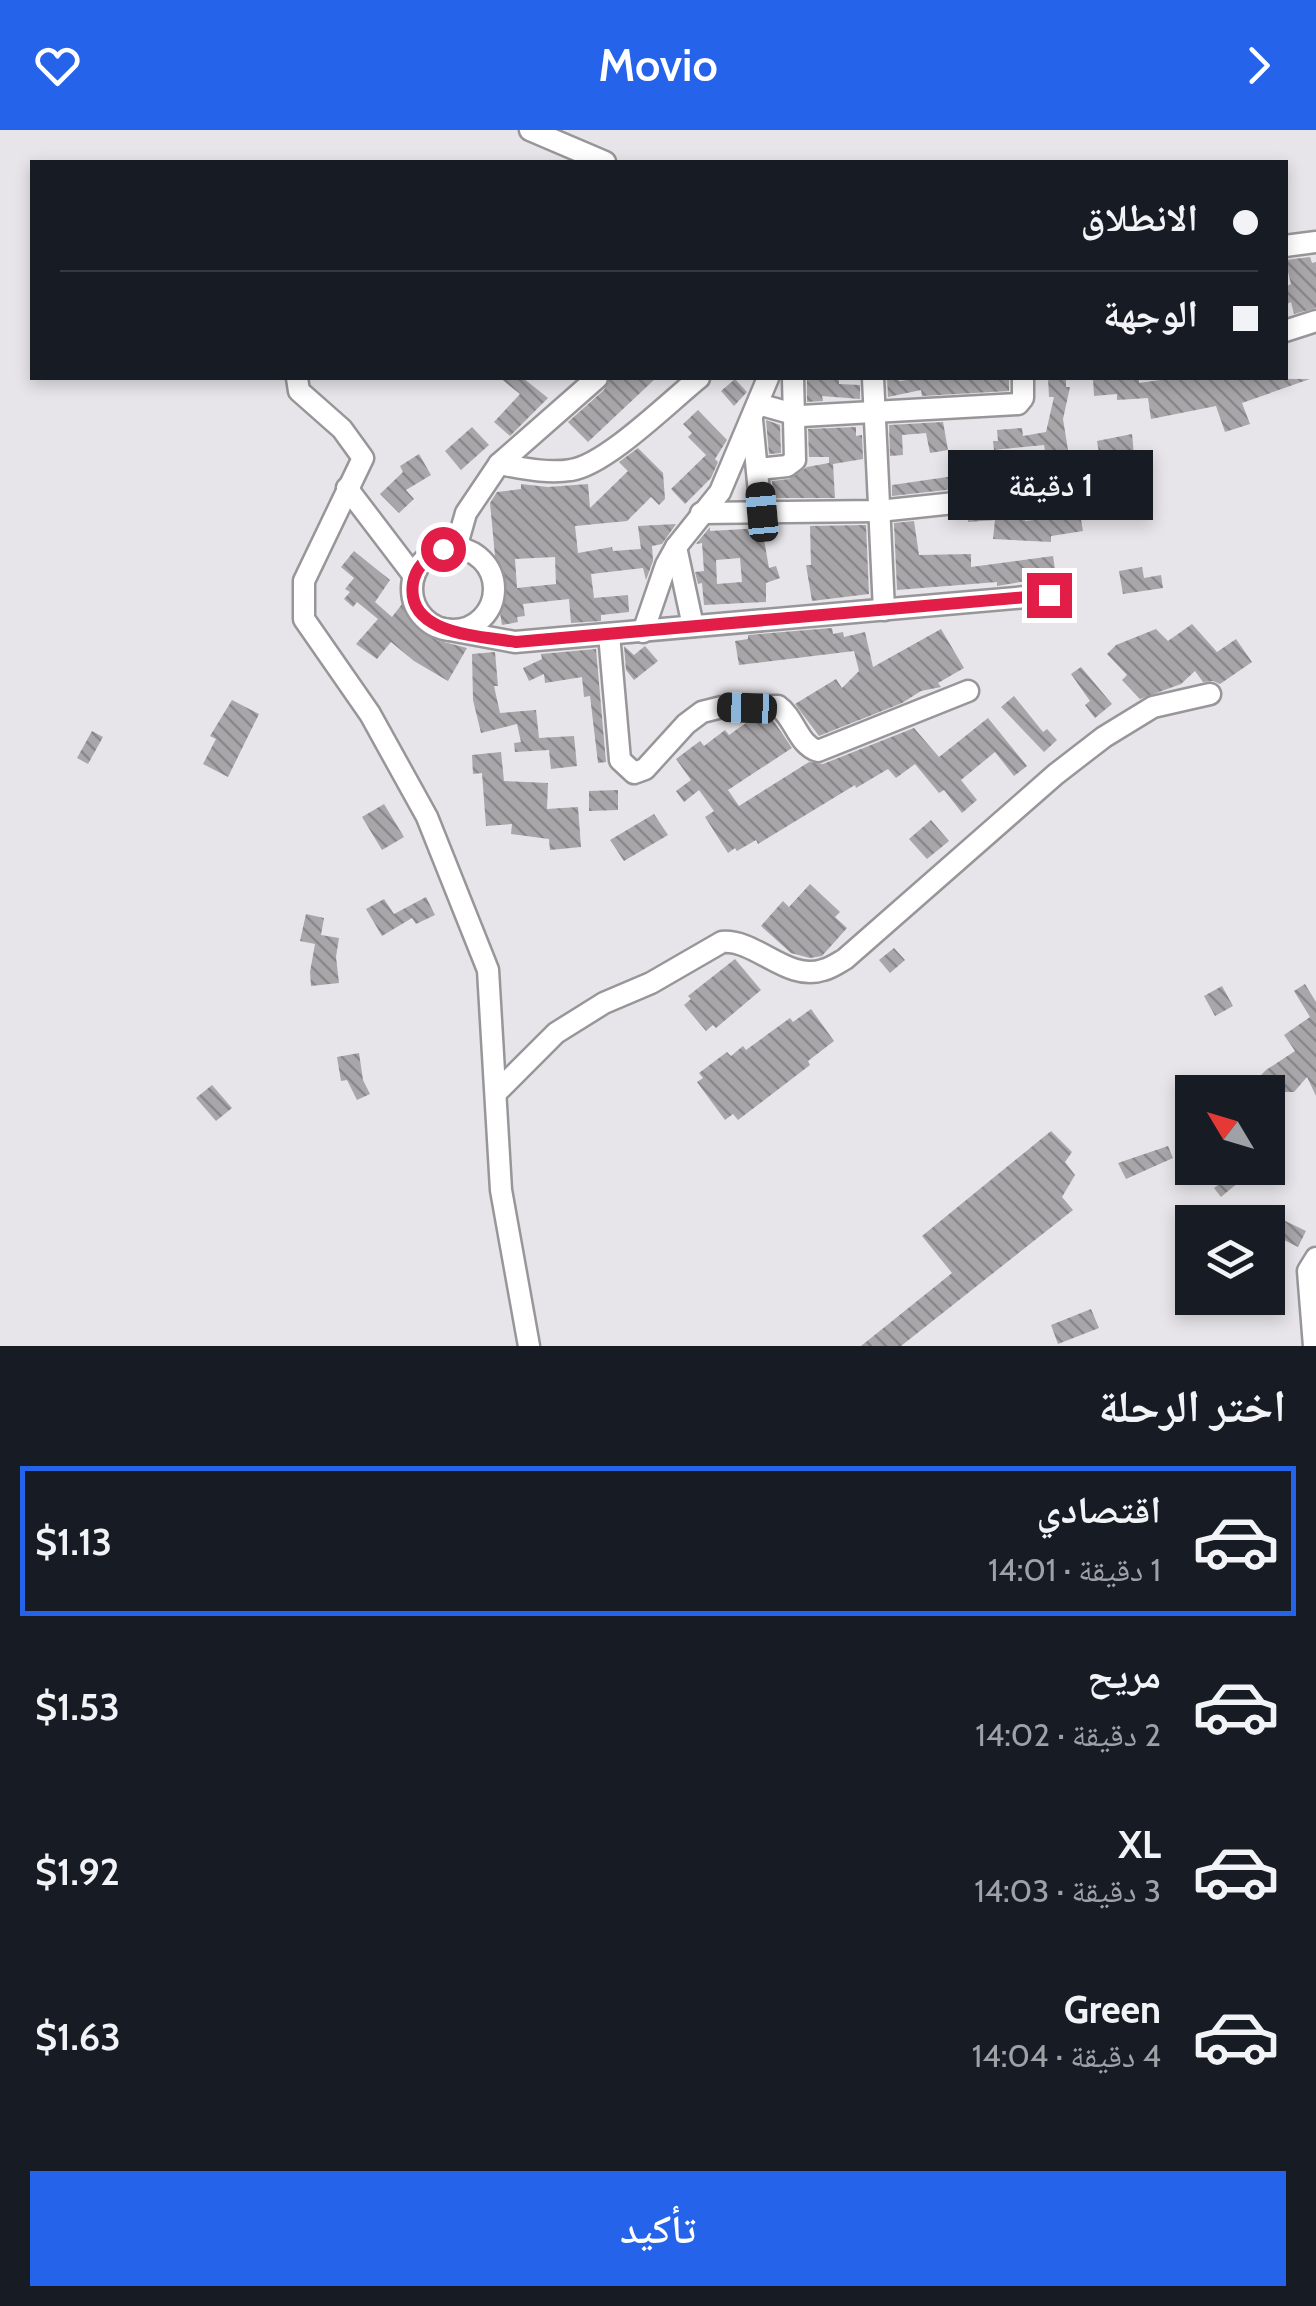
<!DOCTYPE html>
<html lang="ar">
<head>
<meta charset="utf-8">
<style>
  body { margin:0; font-family:Cabin,"Noto Naskh Arabic",sans-serif; background:#20242c; color:#f1f3f6; direction:rtl; height:100vh; display:flex; flex-direction:column; font-size:38px; white-space:nowrap }
  * { box-sizing:border-box; margin:0 }
  p { font-size:32px; color:#9ea1a6 }
  .icon { flex:none; width:55px; height:55px; fill:none; stroke:currentColor; stroke-width:2; stroke-linecap:round; stroke-linejoin:round }
  .map { position:relative; height:1216px; overflow:hidden; direction:ltr }
  .drawer { display:flex; flex-direction:column; background:#171b24; flex:1 }
  .drawer>* { flex:none }
  .top-card { position:absolute; left:30px; top:30px; width:1258px; height:220px; border-radius:0px; box-shadow:0 5px 15px #0003; direction:rtl; display:grid; align-content:center; height:220px; padding:0 30px; background:#171b24 }
  .needle { width:65px; rotate:308deg }
  .buttons { position:absolute; left:1175px; top:945px; display:grid; gap:20px }
  .buttons a { display:grid; place-items:center; width:110px; height:110px; border-radius:0px; background:#171b24; box-shadow:0 5px 15px #0003; font-size:50px }
  .end { position:absolute; width:45px; height:45px; margin:-22px; border:12px solid #e11d48; background:#fff; box-shadow:0 0 0 5px #fff }
  .from { border-radius:50% }
  .bubble { position:absolute; height:70px; border-radius:0px; background:#171b24; box-shadow:0 5px 15px #0003; font-size:32px; font-weight:600; line-height:70px; text-align:center; direction:rtl }
  .car { position:absolute; width:30px; height:60px; margin:-30px -15px; border-radius:12px; box-shadow:0 0 8px 2px #0007; background:linear-gradient(#222 24%,#8ab4d8 0 40%,#222 0 76%,#8ab4d8 0 86%,#222 0) }
  .top-card b { display:flex; align-items:center; gap:35px; height:95px; font-size:38px }
  .top-card b+b { border-top:2px solid #363941 }
  .top-card i { width:25px; height:25px; background:#f1f3f6 }
  ul { padding:0; list-style:none }
  li { display:flex; align-items:center; gap:30px; height:150px; margin:0 20px 15px; padding:0 10px; border:5px solid transparent; border-radius:0px }
  li div { flex:1 }
  li b { display:block; font-size:38px }
  li em { font-style:normal; font-weight:600 }
  li.current { border-color:#2563eb }
  li>.icon { width:90px; height:90px; stroke-width:1.5 }
  h2 { padding:0 30px; font-size:45px; line-height:120px }
  .action { display:flex; gap:20px; margin-top:auto; padding:20px 30px }
  .action a { flex:1; height:115px; border-radius:0px; background:#2563eb; color:#fff; font-size:40px; font-weight:600; line-height:115px; text-align:center }
  header { display:flex; justify-content:space-between; align-items:center; height:130px; padding:0 30px; background:#2563eb; color:#fff; font-size:45px; font-weight:600 }
  .map>svg:first-child { display:block }
  .building { fill:url(#building-back-hatch); fill-rule:evenodd }
  .lines { fill:none; stroke-linecap:round; stroke-linejoin:round }
  .minor-casing { stroke:#989699; stroke-width:25 }
  .minor { stroke:#fff; stroke-width:20 }
  .route { stroke:#e11d48; stroke-width:12 }
</style>
</head>
<body>
<header><svg class="icon" aria-label="forward" viewBox="0 0 24 24"><path d="M9 5l7 7-7 7"/></svg>Movio<svg class="icon" aria-label="heart" viewBox="0 0 24 24"><path d="M12 20l-8-8c-3-5 5-10 8-4 3-6 11-1 8 4z"/></svg></header>
<div class="map">
<svg width="1316" height="1216" viewBox="0 0 1316 1216">
  <defs>
    <pattern id="building-back-hatch" width="6" height="6" patternUnits="userSpaceOnUse" patternTransform="scale(2.5)"><rect width="6" height="6" fill="#a8a6a9"/><path d="M-1 5l2 2M0 0l6 6M5-1l2 2" fill="none" stroke="#89878a"/></pattern>
  </defs>
  <rect width="100%" height="100%" fill="#e7e5e9"/>
  <g class="building">
    <path d="M1310,127l2,6 4,-1v46l-22,6 -3,-12 -6,3v-18l6,-3 -6,-24z"/>
    <path d="M500,248h23l25,20 -38,38 -16,-14 26,-28z"/>
    <path d="M610,248h46l-68,64 -20,-20 36,-32z"/>
    <path d="M807,248h32v6l21,1v14l-38,-3 1,5 -16,1z"/>
    <path d="M887,248h9l4,3 21,-3h88v13l-87,5 -1,-6 -33,7z"/>
    <path d="M1048,248h18v9h4l-7,32 5,31 -6,1 1,10 -16,3 -3,-19 -50,5 -1,-9h5l-1,-11 25,-2 1,8 23,-4 8,-35h-5z"/>
    <path d="M1093,248h46v5l35,-5 136,1 -68,24 8,21 -25,8 -9,-26 -65,13 -3,-21 -31,2v-6l-23,2z"/>
    <path d="M735,249l12,13 -13,14 -13,-15z"/>
    <path d="M698,280l29,30 -12,19 3,3 -7,16 -26,26 -14,-15 35,-34 -18,-18 4,-4 -9,-9z"/>
    <path d="M766,290l14,5 1,28 -12,1z"/>
    <path d="M943,292l5,28 -18,3 -4,-20 -24,2 1,20 -13,1 -1,-31z"/>
    <path d="M472,297l17,18 -28,25 -16,-19z"/>
    <path d="M856,297v9l6,-1 1,24 -30,5 2,34h-62l-1,-17 17,-2 18,-12 22,-4v-6h-20l-1,-28z"/>
    <path d="M1132,304l2,21 -34,5 -3,-19z"/>
    <path d="M638,318l25,25 2,26 -6,6 -8,-8 -24,24 -52,5 3,27 34,-6 1,4 28,-2 -3,-23 38,-2 -14,20 -10,2 1,15 -7,19 -3,-12 -52,6 3,24 34,-3 1,17 -28,3v6l-30,2 -2,-24 -46,5 2,12 -8,1 1,5 -16,3 -7,-43h-4l-2,-26h6l-5,-53 7,-11 24,-3v-5l27,3 40,-3 2,24 38,-37 -9,-9zM555,427l1,27 -39,4 -2,-29z"/>
    <path d="M419,324l12,21 -25,15 8,9 -15,14 -19,-19 23,-22 -3,-6z"/>
    <path d="M954,346l1,13 -63,7v-11z"/>
    <path d="M1134,349l5,24 -59,10 -4,-24z"/>
    <path d="M1015,380v6h11l-1,5 55,-7 3,17 -32,5v6l-58,-3 2,-19 -27,2v-7z"/>
    <path d="M914,391l5,34 52,-1v13l82,-11 3,20 -59,10v-4l-100,8 -3,-67z"/>
    <path d="M866,395l3,69 -57,7 -6,-36h5l-1,-39z"/>
    <path d="M710,397v4l52,-3 7,40 7,-2 4,12 -14,5v19l-62,3 -2,-22 -4,1 -3,-12 9,-1 -2,-28 -6,1zM740,428l2,24 -25,2 -1,-24z"/>
    <path d="M354,421l36,29 -15,22 17,15 10,-13 28,24 6,12 31,8 -19,33 -34,-20 -23,-19 -14,17 -21,-15 22,-25 -21,-17 -4,5 -9,-8 6,-7 -5,-3 9,-11 -13,-11z"/>
    <path d="M1142,437l2,11 17,-3 2,13 -40,6 -4,-23z"/>
    <path d="M1192,494l25,28 19,-13 16,23 -32,22 -7,-3 -10,1 -8,-11 -14,13 -41,15 -18,-19 5,-5 -20,-21 9,-9 40,-16 12,12z"/>
    <path d="M832,498l1,6 10,-2 1,5 21,-5 8,35 68,-38 23,39 -26,15 3,4 -20,4 -19,12 -83,33 -24,-32 41,-25 6,9 17,-17 -5,-20 -115,14 -4,-24 13,-2v-4z"/>
    <path d="M624,516l10,9 11,-9 13,15 -24,19 -8,-10z"/>
    <path d="M596,519l10,113 -8,1 -8,-67 -6,1 -2,-20 -37,6 -1,-9 -15,7 -6,-13 19,-9 -1,-5z"/>
    <path d="M495,522l3,34h-4l6,27 36,-3 3,28 35,-2 3,30 -26,3 -2,-19 -34,2 -1,-9 7,-1 -4,-18 -36,9 -8,-33 -1,-46z"/>
    <path d="M1081,537l31,37 -17,14 -10,-13 5,-4 -19,-27z"/>
    <path d="M1014,566l29,36 4,-3 10,11 -13,12 -43,-45z"/>
    <path d="M232,570l27,14 -31,63 -25,-13 13,-25 -6,-3z"/>
    <path d="M988,588l39,48 -13,10 -19,-24 -34,28 16,20 -15,13 -18,-23 -5,3 -24,-29 -19,14 -8,-9 -32,19 -1,-3 -97,59 -2,-4 -19,11 -2,-3 -7,5 -23,-36 9,-6 -15,-21 -15,12 -8,-11 15,-11 -15,-21 24,-18 4,5 21,-16 4,5 21,-15h23l19,28 -64,42 11,16 70,-44 14,2 91,-36 25,29z"/>
    <path d="M92,601l11,6 -15,27 -11,-6z"/>
    <path d="M501,622l3,29 44,2 -1,26 31,-2 3,40 -31,3 -1,-11 -38,-5 1,-10 -26,2 -4,-53 -9,1 -1,-19z"/>
    <path d="M618,660v20l-29,1v-20z"/>
    <path d="M384,674l20,33 -22,13 -20,-33z"/>
    <path d="M654,684l14,21 -44,26 -14,-21z"/>
    <path d="M931,690l18,21 -22,18 -18,-20z"/>
    <path d="M810,754l30,28 -5,5 12,11 -25,28 -12,2 -19,-5 -30,-27 22,-25 6,6z"/>
    <path d="M426,767l9,18 -19,9 -4,-6 -30,18 -16,-27 18,-10 10,15z"/>
    <path d="M306,784l18,4 -3,17 18,3 -3,19 3,26 -28,3 -1,-14 5,-28 -15,-3z"/>
    <path d="M894,818l11,12 -15,13 -11,-13z"/>
    <path d="M735,829l26,31 -45,38 -3,-3 -7,6 -22,-26 7,-6 -3,-3z"/>
    <path d="M1305,854l11,18v94l-9,-19 -13,15h-49l21,-22 29,-19 -11,-16 26,-18 -16,-26z"/>
    <path d="M1222,856l11,20 -18,10 -11,-20z"/>
    <path d="M811,879l23,32 -26,20 2,4 -72,55 -5,-6 -8,6 -28,-38 6,-4 -4,-5 28,-21 4,4 12,-10 3,4 44,-32 3,4z"/>
    <path d="M359,923l4,27 7,14 -13,6 -10,-20 -6,1 -4,-24z"/>
    <path d="M212,955l20,23 -16,13 -20,-23z"/>
    <path d="M1051,1001l21,21 -7,10 10,13 -13,22 11,13 -172,136h-40l91,-73 -30,-37z"/>
    <path d="M1168,1016l5,12 -47,21 -8,-16z"/>
    <path d="M1240,1038l13,2 -32,27 -7,-9z"/>
    <path d="M1277,1087l29,14 -8,16 -30,-15z"/>
    <path d="M1091,1179l8,19 -41,16 -7,-19z"/>
  </g>
  <g class="lines">
    <g class="minor-casing">
      <g id="minor">
        <path d="M530,0l75,32"/>
        <path d="M1285,116l31,-4"/>
        <path d="M1285,201l31,-10"/>
        <path d="M297,248l2,13 43,38 21,29 -59,123v38l66,95 57,103 61,153 13,220 28,156"/>
        <path d="M873,248l11,232"/>
        <path d="M758,274l43,12 217,-12 5,-6v-20"/>
        <path d="M752,290l9,93"/>
        <path d="M499,334c23,4 48,10 72,6 35,-5 98,-68 128,-92"/>
        <path d="M758,339l29,-3 8,-6 -2,-82"/>
        <path d="M347,358l67,88"/>
        <path d="M701,383l178,-2 160,-17"/>
        <path d="M676,417l17,79"/>
        <path d="M456,418l10,-35 33,-49 98,-86"/>
        <circle cx="453" cy="459" r="41"/>
        <path d="M444,499l71,13 534,-47"/>
        <path d="M643,502l23,-67 10,-18 44,-55 48,-114"/>
        <path d="M609,504l11,126 14,13 11,-4 41,-45 16,-12 20,-5 56,-1c17,12 20,39 40,45l150,-60"/>
        <path d="M496,963l60,-60 48,-30 47,-20 71,-41c34,-3 65,40 101,28 8,-2 15,-7 22,-11l211,-185 48,-37 49,-30 57,-13"/>
        <path d="M1314,1216l-6,-75 8,-13"/>
      </g>
    </g>
    <use href="#minor" class="minor"/>
  </g>
  <g class="lines">
    <path class="route" d="M443,419c-15,7 -27,17 -30,34 -8,52 68,53 103,59l533,-47"/>
  </g>
</svg>
<div class="buttons">
<a><svg class="needle" viewBox="-14 -14 28 28"><path d="M0-13l5 13h-10z" fill="#e53935"/><path d="M0 13l5-13h-10z" fill="#9ea1a6"/></svg></a>
<a><svg class="icon" aria-label="layers" viewBox="0 0 24 24"><path d="M12 4l9 5-9 5-9-5zM3 14l9 5 9-5"/></svg></a>
</div>
<i class="end from" style="left:443px;top:419px"></i>
<i class="end" style="left:1049px;top:465px"></i>
<div class="bubble" style="left:948px;top:320px;width:205px">1 دقيقة</div>
<i class="car" style="left:762px;top:382px;rotate:355deg"></i>
<i class="car" style="left:747px;top:578px;rotate:272deg"></i>
<div class="top-card">
<b><i class="from"></i>الانطلاق</b>
<b><i></i>الوجهة</b>
</div>
</div>
<section class="drawer">
<h2>اختر الرحلة</h2>
<ul>
<li class="current"><svg class="icon" aria-label="car" viewBox="0 0 24 24"><path d="M5 17H2v-5l4-1 3-4h7l3 4 3 1v5h-3M9 17h6M6 11h13"/><circle cx="7" cy="17" r="2"/><circle cx="17" cy="17" r="2"/></svg><div><b>اقتصادي</b><p>1 دقيقة · 14:01</p></div><em>$1.13</em></li>
<li><svg class="icon" aria-label="car" viewBox="0 0 24 24"><path d="M5 17H2v-5l4-1 3-4h7l3 4 3 1v5h-3M9 17h6M6 11h13"/><circle cx="7" cy="17" r="2"/><circle cx="17" cy="17" r="2"/></svg><div><b>مريح</b><p>2 دقيقة · 14:02</p></div><em>$1.53</em></li>
<li><svg class="icon" aria-label="car" viewBox="0 0 24 24"><path d="M5 17H2v-5l4-1 3-4h7l3 4 3 1v5h-3M9 17h6M6 11h13"/><circle cx="7" cy="17" r="2"/><circle cx="17" cy="17" r="2"/></svg><div><b>XL</b><p>3 دقيقة · 14:03</p></div><em>$1.92</em></li>
<li><svg class="icon" aria-label="car" viewBox="0 0 24 24"><path d="M5 17H2v-5l4-1 3-4h7l3 4 3 1v5h-3M9 17h6M6 11h13"/><circle cx="7" cy="17" r="2"/><circle cx="17" cy="17" r="2"/></svg><div><b>Green</b><p>4 دقيقة · 14:04</p></div><em>$1.63</em></li>
</ul>
<div class="action"><a>تأكيد</a></div>
</section>
</body>
</html>
